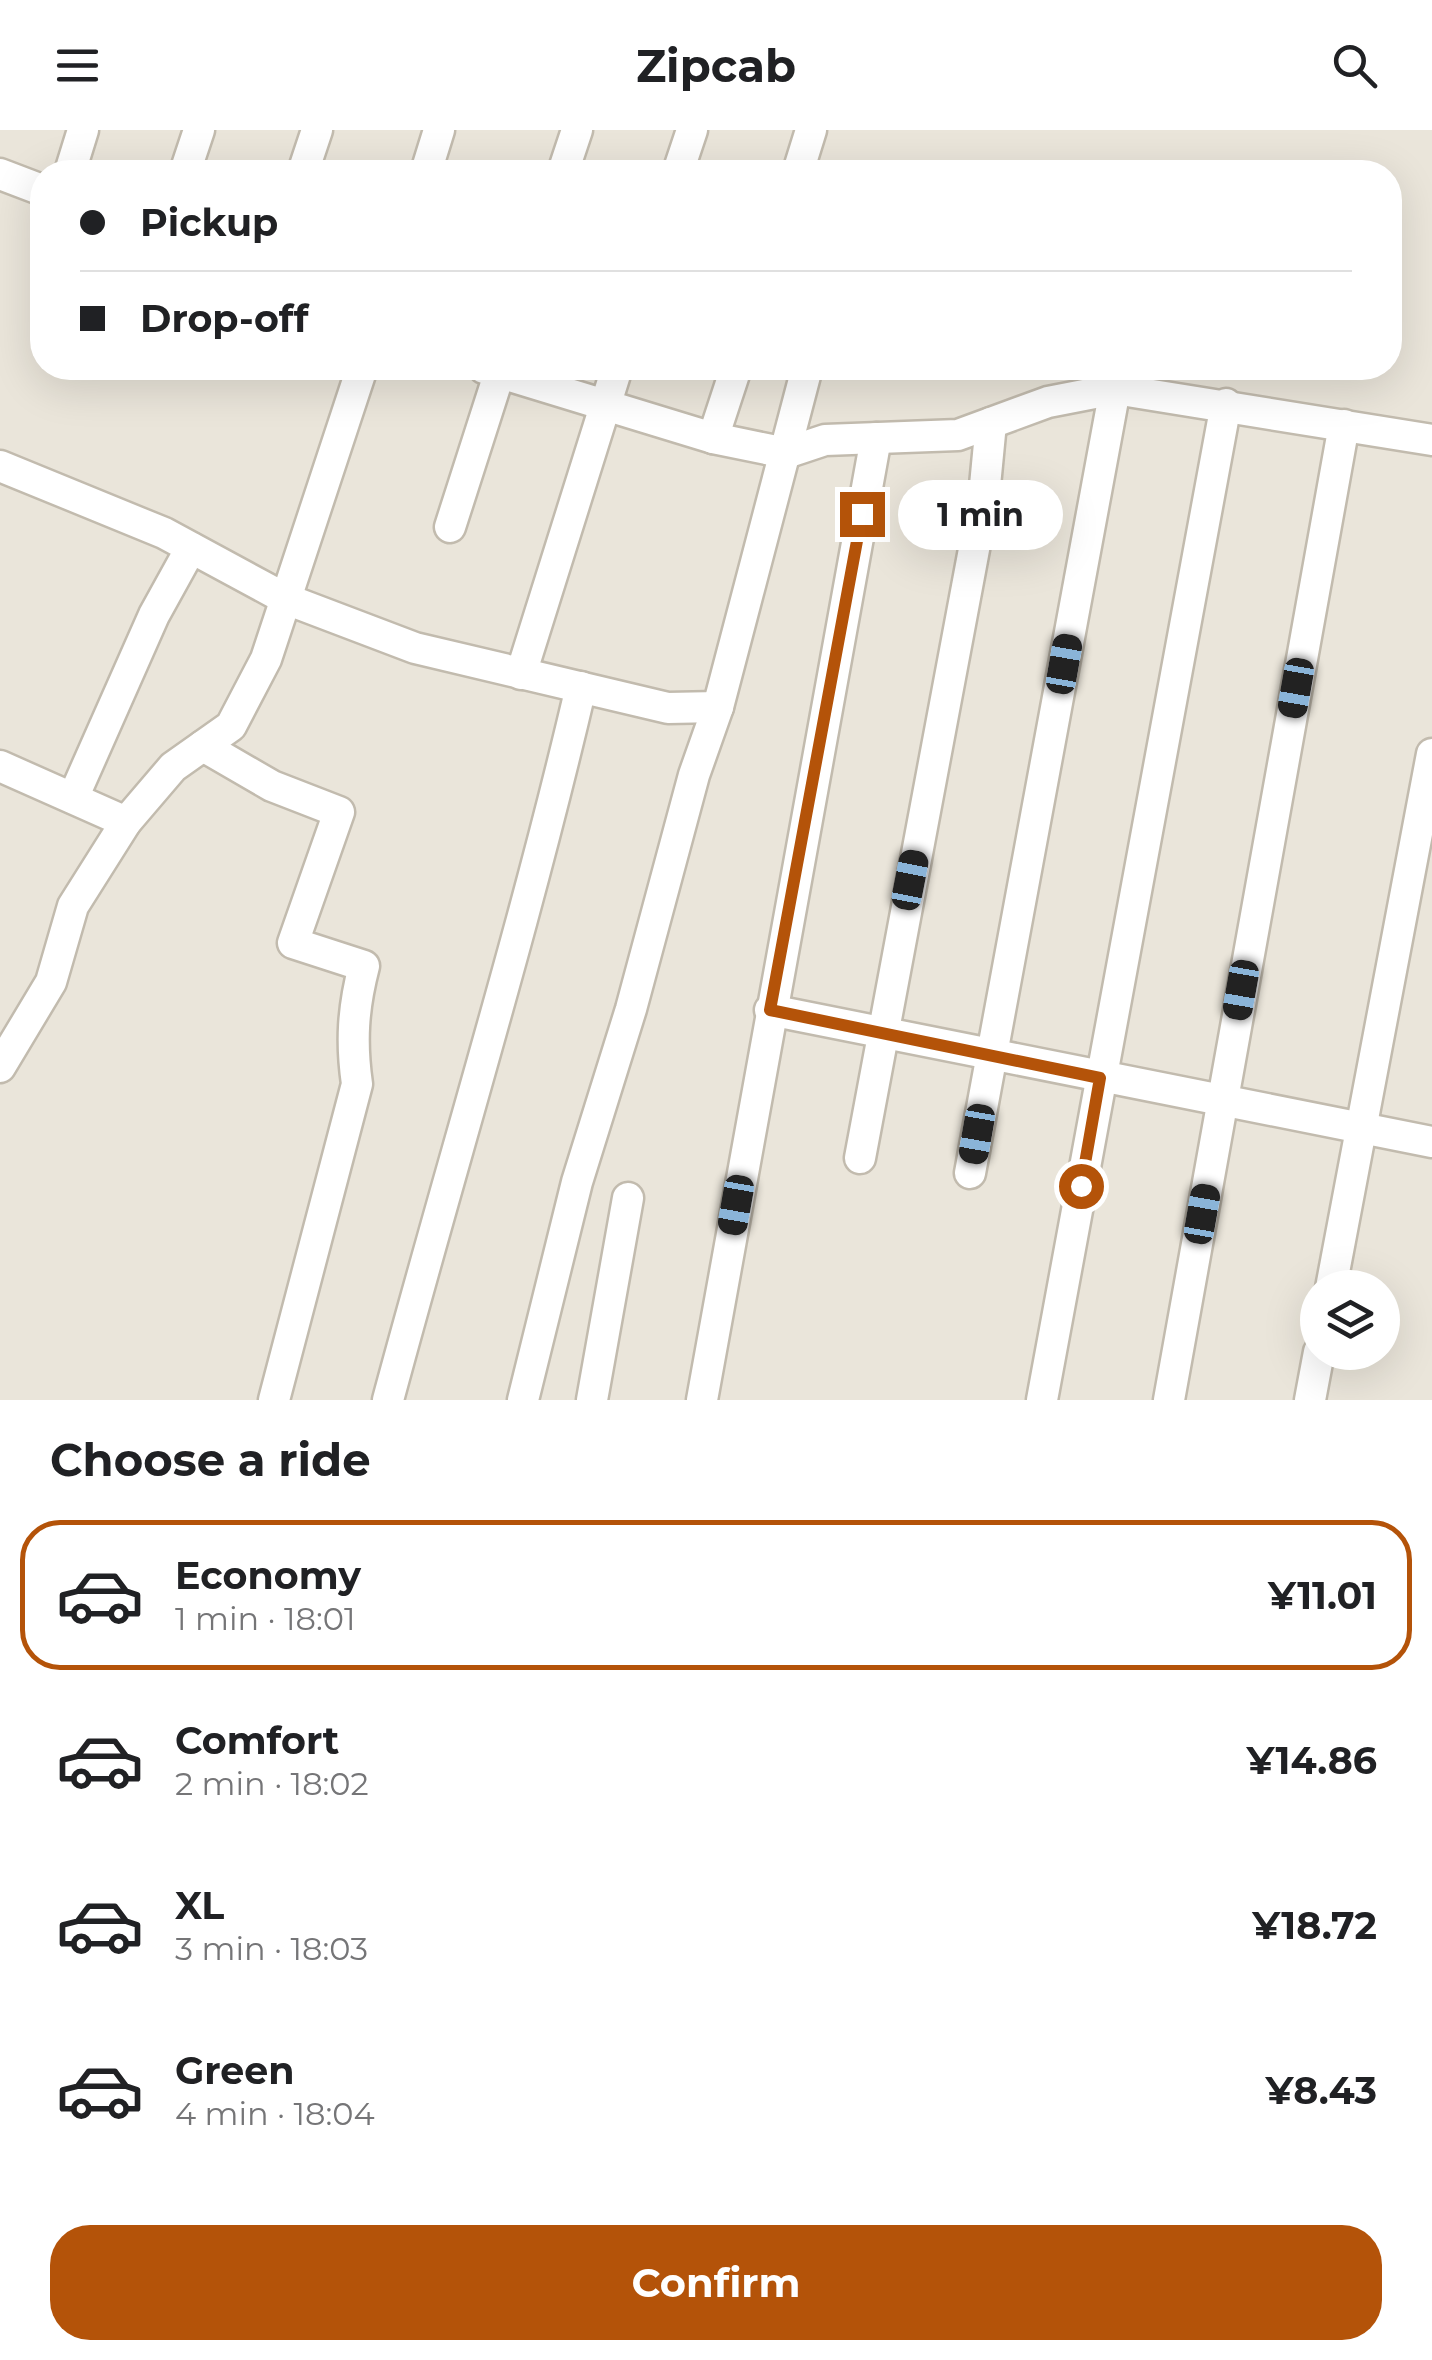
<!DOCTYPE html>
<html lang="en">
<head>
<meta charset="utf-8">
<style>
  body { margin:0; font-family:Montserrat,sans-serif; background:#f6f6f6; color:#202124; height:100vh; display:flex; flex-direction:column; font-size:38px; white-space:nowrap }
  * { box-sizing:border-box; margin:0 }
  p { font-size:32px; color:#757577 }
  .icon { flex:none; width:55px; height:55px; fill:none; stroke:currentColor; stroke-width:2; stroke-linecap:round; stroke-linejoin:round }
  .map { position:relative; height:1270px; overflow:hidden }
  .panel { display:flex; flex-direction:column; background:#fff; flex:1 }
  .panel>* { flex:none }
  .banner { position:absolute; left:30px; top:30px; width:1372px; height:220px; border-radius:40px; box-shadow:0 10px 40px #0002; display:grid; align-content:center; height:220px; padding:0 50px; background:#fff }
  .tools { position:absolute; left:1300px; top:1140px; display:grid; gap:20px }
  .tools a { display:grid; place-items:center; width:100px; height:100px; border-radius:50%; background:#fff; box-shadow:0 10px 40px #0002; font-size:50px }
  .end { position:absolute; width:45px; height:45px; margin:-22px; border:12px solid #b45309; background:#fff; box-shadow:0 0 0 5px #fff }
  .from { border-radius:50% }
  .bubble { position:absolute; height:70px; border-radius:35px; background:#fff; box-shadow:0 10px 40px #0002; font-size:32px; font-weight:700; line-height:70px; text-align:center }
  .car { position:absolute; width:30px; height:60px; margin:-30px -15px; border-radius:12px; box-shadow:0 0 8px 2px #0007; background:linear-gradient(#222 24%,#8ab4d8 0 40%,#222 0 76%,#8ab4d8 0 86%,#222 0) }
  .banner b { display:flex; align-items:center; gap:35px; height:95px; font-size:38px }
  .banner b+b { border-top:2px solid #e0e0e0 }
  .banner i { width:25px; height:25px; background:#202124 }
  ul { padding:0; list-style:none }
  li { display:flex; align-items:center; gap:30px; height:150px; margin:0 20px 15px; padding:0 30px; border:5px solid transparent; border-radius:40px }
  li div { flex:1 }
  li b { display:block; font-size:38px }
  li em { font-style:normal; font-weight:700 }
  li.on { border-color:#b45309 }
  li>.icon { width:90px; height:90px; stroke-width:1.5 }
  h2 { padding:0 50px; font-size:45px; line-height:120px }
  .cta { display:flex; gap:20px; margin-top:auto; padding:20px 50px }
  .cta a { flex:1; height:115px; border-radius:40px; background:#b45309; color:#fff; font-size:40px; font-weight:700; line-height:115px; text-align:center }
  header { display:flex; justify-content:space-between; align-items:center; height:130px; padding:0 50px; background:#fff; font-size:45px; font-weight:700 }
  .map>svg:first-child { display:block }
  .residential { fill:#eae5da; fill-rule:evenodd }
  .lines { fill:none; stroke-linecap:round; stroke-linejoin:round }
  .minor-casing { stroke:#c2bbae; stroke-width:35 }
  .minor { stroke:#fff; stroke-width:30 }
  .route { stroke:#b45309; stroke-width:12 }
</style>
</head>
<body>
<header><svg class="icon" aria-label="menu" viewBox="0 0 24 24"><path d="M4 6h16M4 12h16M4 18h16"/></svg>Zipcab<svg class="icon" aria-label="search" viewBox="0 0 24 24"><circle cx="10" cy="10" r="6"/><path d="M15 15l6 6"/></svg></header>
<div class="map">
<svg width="1432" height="1270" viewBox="0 0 1432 1270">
  <rect width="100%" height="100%" fill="#f6f3ec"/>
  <path class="residential" d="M0,0h1432v1270h-1432zM42,42h1348v196h-1348zM1318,1158h64v64h-64z"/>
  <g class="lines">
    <g class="minor-casing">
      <g id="minor">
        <path d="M70,42l13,-42"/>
        <path d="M185,42l14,-42"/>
        <path d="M303,42l14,-42"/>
        <path d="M426,42l13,-42"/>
        <path d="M563,42l14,-42"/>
        <path d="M678,42l14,-42"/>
        <path d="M798,42l13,-42"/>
        <path d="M0,44l42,16"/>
        <path d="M484,238l229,70 73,15 39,-13 133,-5 90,-33 67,-13 317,51"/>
        <path d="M713,308l23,-70"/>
        <path d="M0,336l164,67 122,66 129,49 253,60 50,-1"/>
        <path d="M450,397l51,-159"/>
        <path d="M521,544l96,-306"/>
        <path d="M203,616l69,40 67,26 -46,131 71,23c-11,42 -13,76 -7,118l-83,316"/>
        <path d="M0,636l126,56"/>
        <path d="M73,668l81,-183 37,-67"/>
        <path d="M770,880l662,132"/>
        <path d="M0,937l51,-85 22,-76 53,-84 47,-55 58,-41 35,-67 96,-291"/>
        <path d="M860,1028l124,-662 7,-73"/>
        <path d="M970,1043l145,-784"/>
        <path d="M1331,1158l101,-534"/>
        <path d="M388,1270c64,-238 137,-473 193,-713"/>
        <path d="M523,1270l54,-218 54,-173 63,-234 24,-68 89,-339"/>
        <path d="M592,1270l36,-202"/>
        <path d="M702,1270l174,-962"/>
        <path d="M1042,1270l184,-996"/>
        <path d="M1169,1270l175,-975"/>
        <path d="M1310,1270l9,-48"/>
      </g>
    </g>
    <use href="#minor" class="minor"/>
  </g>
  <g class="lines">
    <path class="route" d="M862,384l-92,496 330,68 -19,108"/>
  </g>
</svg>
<div class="tools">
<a><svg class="icon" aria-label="layers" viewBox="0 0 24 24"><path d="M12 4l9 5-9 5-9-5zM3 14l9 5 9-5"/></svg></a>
</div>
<i class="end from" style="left:1081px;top:1056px"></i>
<i class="end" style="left:862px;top:384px"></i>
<div class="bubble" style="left:898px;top:350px;width:165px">1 min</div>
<i class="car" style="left:1064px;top:534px;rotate:10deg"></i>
<i class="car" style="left:1296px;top:558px;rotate:190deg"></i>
<i class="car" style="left:910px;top:750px;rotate:11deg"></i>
<i class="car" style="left:1241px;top:860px;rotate:190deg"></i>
<i class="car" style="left:977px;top:1004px;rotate:190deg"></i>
<i class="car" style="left:736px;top:1075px;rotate:190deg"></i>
<i class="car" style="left:1202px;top:1084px;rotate:10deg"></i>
<div class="banner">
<b><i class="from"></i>Pickup</b>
<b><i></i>Drop-off</b>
</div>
</div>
<section class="panel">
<h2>Choose a ride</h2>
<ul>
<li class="on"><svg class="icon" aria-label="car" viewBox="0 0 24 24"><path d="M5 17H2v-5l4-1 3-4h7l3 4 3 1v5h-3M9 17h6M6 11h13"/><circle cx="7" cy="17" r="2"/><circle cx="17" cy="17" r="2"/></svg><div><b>Economy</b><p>1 min · 18:01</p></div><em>¥11.01</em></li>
<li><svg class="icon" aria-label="car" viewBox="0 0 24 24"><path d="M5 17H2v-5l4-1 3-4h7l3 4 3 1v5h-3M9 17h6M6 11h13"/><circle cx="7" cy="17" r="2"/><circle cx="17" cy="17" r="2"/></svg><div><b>Comfort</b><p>2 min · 18:02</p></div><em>¥14.86</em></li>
<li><svg class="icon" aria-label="car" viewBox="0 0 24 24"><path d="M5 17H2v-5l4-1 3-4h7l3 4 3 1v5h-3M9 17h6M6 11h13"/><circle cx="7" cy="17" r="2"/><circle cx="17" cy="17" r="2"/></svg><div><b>XL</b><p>3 min · 18:03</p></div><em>¥18.72</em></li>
<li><svg class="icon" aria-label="car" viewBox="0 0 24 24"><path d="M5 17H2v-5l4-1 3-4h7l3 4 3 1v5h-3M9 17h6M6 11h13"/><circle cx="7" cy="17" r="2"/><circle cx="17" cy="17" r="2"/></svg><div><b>Green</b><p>4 min · 18:04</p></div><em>¥8.43</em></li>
</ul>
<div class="cta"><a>Confirm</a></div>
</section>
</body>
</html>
